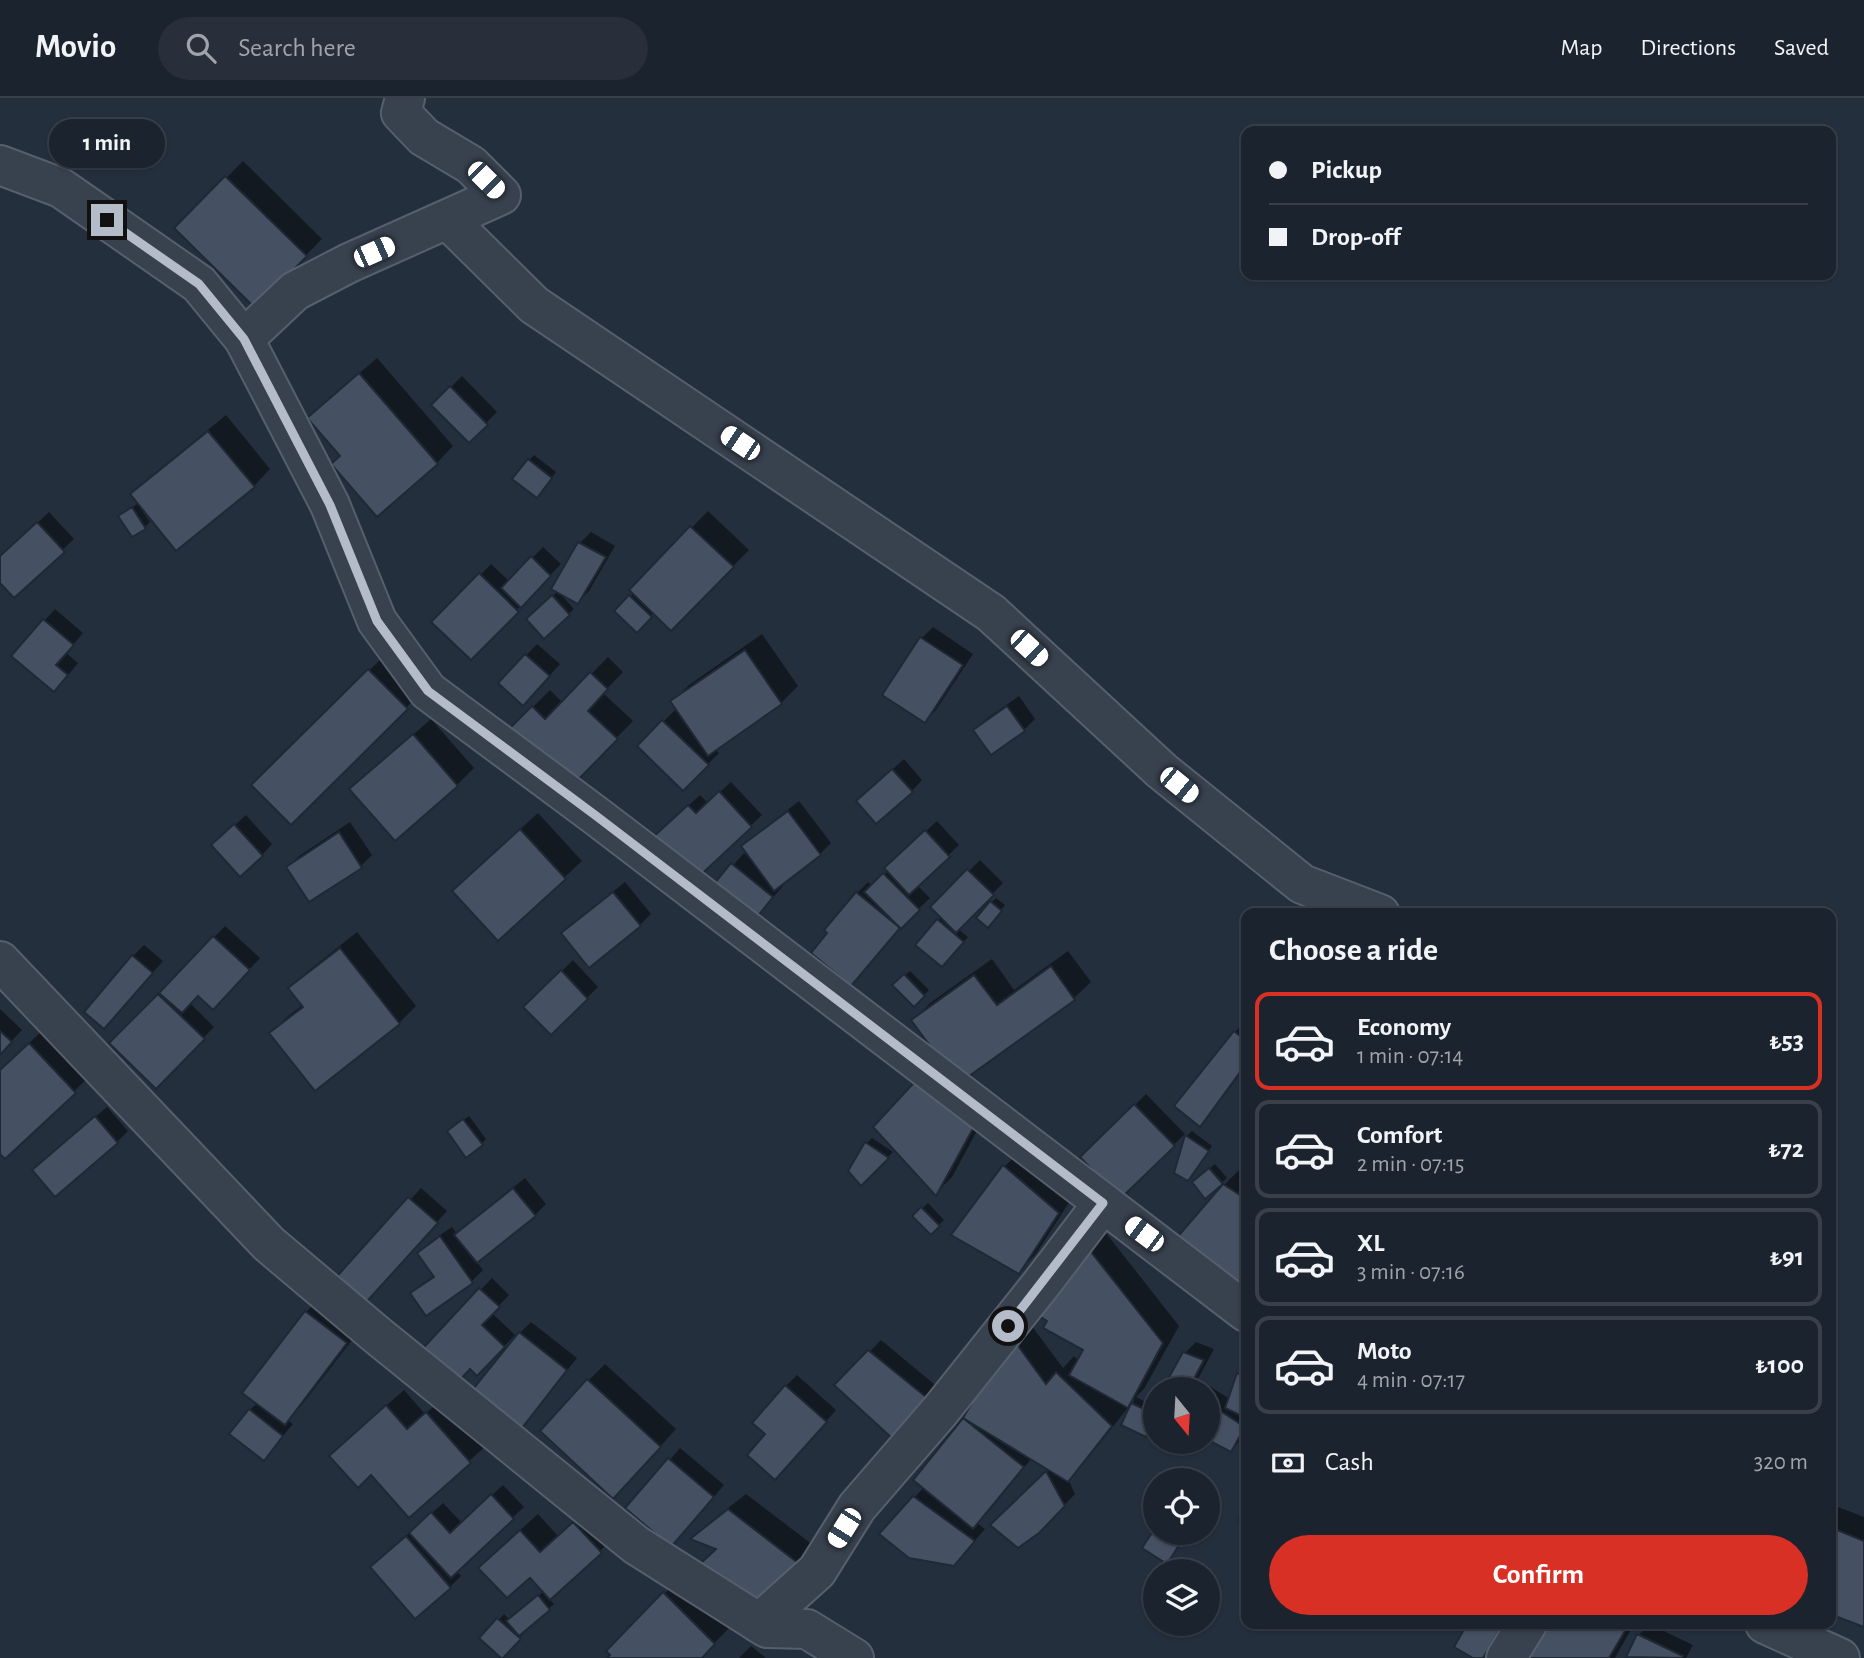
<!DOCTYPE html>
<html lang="en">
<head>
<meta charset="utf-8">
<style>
  body { margin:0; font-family:"Alegreya Sans",sans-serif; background:#282f3a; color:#f1f3f6; height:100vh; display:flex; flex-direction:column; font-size:26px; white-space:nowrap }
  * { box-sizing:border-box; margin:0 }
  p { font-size:23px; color:#a0a4aa }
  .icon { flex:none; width:38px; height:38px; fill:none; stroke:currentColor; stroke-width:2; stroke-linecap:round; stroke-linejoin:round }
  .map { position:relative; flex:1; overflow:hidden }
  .details { position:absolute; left:1241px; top:810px; width:595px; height:721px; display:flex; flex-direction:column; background:#1b232e; border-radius:14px; box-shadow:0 2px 5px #0004,0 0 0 2px #39404a }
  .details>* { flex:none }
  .top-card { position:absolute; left:1241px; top:28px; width:595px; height:154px; border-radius:14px; box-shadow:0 2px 5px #0004,0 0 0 2px #39404a; display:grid; align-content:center; height:154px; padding:0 28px; background:#1b232e }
  .needle { width:46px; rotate:162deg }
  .buttons { position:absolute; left:1143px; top:1279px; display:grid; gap:14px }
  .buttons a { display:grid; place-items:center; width:77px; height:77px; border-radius:50%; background:#1b232e; box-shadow:0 2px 5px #0004,0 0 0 2px #39404a; font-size:35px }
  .end { position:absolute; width:32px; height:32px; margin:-16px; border:9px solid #b4bcc9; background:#111; box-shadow:0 0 0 4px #111 }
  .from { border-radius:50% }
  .bubble { position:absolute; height:49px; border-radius:24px; background:#1b232e; box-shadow:0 2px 5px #0004,0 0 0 2px #39404a; font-size:23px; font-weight:600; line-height:49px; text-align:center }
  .car { position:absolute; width:21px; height:42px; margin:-21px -10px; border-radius:9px; box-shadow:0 0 5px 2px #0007; background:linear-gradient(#fff 24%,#345 0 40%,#fff 0 76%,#345 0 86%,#fff 0) }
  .top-card b { display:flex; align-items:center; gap:24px; height:66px; font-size:26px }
  .top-card b+b { border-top:2px solid #39404a }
  .top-card i { width:18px; height:18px; background:#f1f3f6 }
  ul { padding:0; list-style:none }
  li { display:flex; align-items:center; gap:21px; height:98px; margin:0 14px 10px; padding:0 14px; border:4px solid #39404a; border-radius:14px }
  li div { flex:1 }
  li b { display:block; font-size:26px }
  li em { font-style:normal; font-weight:600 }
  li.on { border-color:#d93025 }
  li>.icon { width:63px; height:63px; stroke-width:1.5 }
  h2 { padding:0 28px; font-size:32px; line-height:84px }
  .pay { display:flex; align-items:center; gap:18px; height:77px; padding:0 28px; font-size:26px }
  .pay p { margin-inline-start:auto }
  .button { display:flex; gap:14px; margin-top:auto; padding:14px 28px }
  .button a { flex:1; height:80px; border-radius:42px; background:#d93025; color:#fff; font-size:28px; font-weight:600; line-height:80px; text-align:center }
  header { display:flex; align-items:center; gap:42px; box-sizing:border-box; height:98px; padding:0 35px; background:#1b232e; border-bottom:2px solid #39404a }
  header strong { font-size:33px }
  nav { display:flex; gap:38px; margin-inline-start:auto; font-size:24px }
  .search { width:490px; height:63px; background:#282f3a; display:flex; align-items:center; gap:18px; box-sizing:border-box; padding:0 24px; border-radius:38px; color:#a0a4aa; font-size:26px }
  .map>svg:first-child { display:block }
  .shadow { fill:#0007 }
  .building { fill:#455162; stroke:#1f2835; stroke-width:2 }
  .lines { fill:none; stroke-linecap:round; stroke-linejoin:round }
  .minor-casing { stroke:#565f6c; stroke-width:42 }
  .minor { stroke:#38414e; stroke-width:38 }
  .route { stroke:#b4bcc9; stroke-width:9 }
</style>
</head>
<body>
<header>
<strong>Movio</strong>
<div class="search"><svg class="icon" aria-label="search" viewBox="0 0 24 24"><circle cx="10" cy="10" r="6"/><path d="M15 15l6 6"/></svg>Search here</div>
<nav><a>Map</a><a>Directions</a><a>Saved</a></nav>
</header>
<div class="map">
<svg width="1864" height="1560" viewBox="0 0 1864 1560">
  <rect width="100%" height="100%" fill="#242f3e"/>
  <g class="shadow">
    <path d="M243,63l79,78 -66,67 -79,-78z"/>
    <path d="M377,260l76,88 -16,17 -95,-7 -33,-38 17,-16z"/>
    <path d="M462,278l35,36 -28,28 -36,-35z"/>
    <path d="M226,317l44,54 -16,17 -109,25 -2,1 7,10 -5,5 -19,-16 13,-8 -7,-9 17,-16z"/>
    <path d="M534,357l22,17 -14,18 -13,-30z"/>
    <path d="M708,413l41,39 -78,79 -17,-17 -17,19 -21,-20 18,-18 -3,-3z"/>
    <path d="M49,414l25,27 -60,57 -14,-16v-22z"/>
    <path d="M591,434l24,14 -26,45 -11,11 -24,-14 26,-45z"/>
    <path d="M543,449l18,17 -90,94 -37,-36 57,-58 18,17z"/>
    <path d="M558,493l16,18 -30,27 -16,-17z"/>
    <path d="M55,511l28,24 -17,20 12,10 -13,16 -52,-24z"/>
    <path d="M933,529l40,27 -37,56 -11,11 -40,-26 37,-57z"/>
    <path d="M762,536l36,52 -17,17 -66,46 4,4 -36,36 -44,-43 38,-38 -5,-6 17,-17z"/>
    <path d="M537,546l23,20 -26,29 -34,-10z"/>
    <path d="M386,556l37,37 -132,131 -38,-37z"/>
    <path d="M608,559l15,15 -20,21 30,28 -65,66 -59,-56 41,-41 13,13z"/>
    <path d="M1019,598l16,23 -11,11h-49l11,-11z"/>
    <path d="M431,621l43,49 -17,17 -62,53 -26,-65z"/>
    <path d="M904,661l18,21 -10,11h-43z"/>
    <path d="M731,684l31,33 -70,66 -28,-53 36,-33 8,8z"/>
    <path d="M799,703l32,42 -11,11 -39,30 2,2 -34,39 -40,-32 35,-40 6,5 -7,-11 11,-11z"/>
    <path d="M538,715l44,48 -84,78 -27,-65z"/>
    <path d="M246,717l26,29 -10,11 -37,-21z"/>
    <path d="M937,723l22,24 -42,40 13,13 -29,28 -40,46 -4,-79 11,-11 5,4 15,-15 9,-13z"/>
    <path d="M350,724l22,33 -11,11 -51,34 -22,-33 11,-11z"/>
    <path d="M980,762l23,23 -45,46 10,8 -21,23 -9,-39 4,-5 -9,-9z"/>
    <path d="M625,784l26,32 -11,11 -65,-3z"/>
    <path d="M996,800l9,7 -13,16 -1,-18z"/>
    <path d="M225,828l35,32 -36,39 -26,-3 -8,9 24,24 -58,59 -44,-43z"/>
    <path d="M357,834l59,74 -17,17 -84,66 -44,-56 17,-17 16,-12 -13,-16 16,-16z"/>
    <path d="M144,847l19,16 -48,55 18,-60z"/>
    <path d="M1068,853l23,31 -17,16 -113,82 29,27 -38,70 -16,16 5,-136 -27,-37 16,-17 62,-44 22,31z"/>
    <path d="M573,862l25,27 -47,46 -26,-26z"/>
    <path d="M910,873l19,19 -15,15 -19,-20z"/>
    <path d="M0,911l22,21 -22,23z"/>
    <path d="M1246,923v56l-5,-4 -31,41 -11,11 36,-93z"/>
    <path d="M46,929l45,48 -86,82 -5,-6v-80z"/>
    <path d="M1146,996l39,40 -65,62 -38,-39z"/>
    <path d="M107,1009l21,24 -11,11 -72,17z"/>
    <path d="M469,1018l17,23 -5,5 -27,-17z"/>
    <path d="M1192,1033l20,15 -19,27h-17l11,-37z"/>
    <path d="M872,1040l21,14 -32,32 -11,-13 17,-28z"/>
    <path d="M1021,1052l53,45 -39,60 -17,17 -65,-37 52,-69z"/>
    <path d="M1215,1066l12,14 -22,18 -6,-18z"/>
    <path d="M1241,1070l5,3v129l-76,-53 59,-67z"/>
    <path d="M525,1080l21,26 -11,11 -59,46 7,9 -11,11 -45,32 -15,-19 11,-11 12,-8 -16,-22 11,-11 22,-15 5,7 10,-10z"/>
    <path d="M421,1090l26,23 -76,85 -37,-13z"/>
    <path d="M928,1105l16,17 -13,12 -16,-16z"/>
    <path d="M1102,1130l77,98 -35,63 -8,8 18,9 1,-1v17l-4,8 -5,5 -23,-11 12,-26 -9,9 1,2 -43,54 -16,16 7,15 -37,38 -46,-7 58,-56 -18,-11 -42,52 -13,13 8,6 -31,36 -72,-31 42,-47 -8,-7 49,-61 47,-82 16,-16 35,47 11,-12 5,5 7,-12 -40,-22z"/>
    <path d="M492,1180l17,17 -17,18 23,22 -38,39 -7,-7 -54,-9z"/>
    <path d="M323,1197l40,31 -62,80 -14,14 6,4 -30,35 -13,-49 8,-8 -13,-10 61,-80z"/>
    <path d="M531,1224l46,36 -49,62 -56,-26 48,-61z"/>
    <path d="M881,1242l59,49 -47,47 -56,-51z"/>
    <path d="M1196,1244l18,7 -16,30 32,20 9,-25 7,-7v65l-4,7 -11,11 -23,-12v-48h-44l21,-37z"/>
    <path d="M605,1266l71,65 -46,51 -42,-99z"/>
    <path d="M797,1277l39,35 -50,57 -19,-33 19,-48z"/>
    <path d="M404,1292l21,24 19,-17 43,48 -78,70 -61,-76z"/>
    <path d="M680,1350l44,37 -42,49 -54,-26z"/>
    <path d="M503,1387l21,22 -68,63 5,6 -11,11 -66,-31 59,-53 19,20z"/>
    <path d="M746,1396l67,51 -41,45 -53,-42 -25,-9 15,-16z"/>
    <path d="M1833,1407l31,12v108l-34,-13v-105z"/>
    <path d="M591,1408l26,29 -68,63 5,6 -32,27 2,2 -22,24 -21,-19 23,-24 6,6 34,-29 -14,-16 -33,-24 41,-37 20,22z"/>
    <path d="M1155,1433v2h25l4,3 -13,21 -26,-10z"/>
    <path d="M681,1479l50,49 -31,32h-90l3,-3 -5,-4z"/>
    <path d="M1469,1526h37l-14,25 -9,9h-6z"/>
    <path d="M1538,1526h96l-19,34h-96z"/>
    <path d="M1649,1526l44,21 -7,13h-54l-4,-2 11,-21z"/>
    <path d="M751,1548l15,12h-27z"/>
  </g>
  <g class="building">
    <path d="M225,78l82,80 -51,53 -82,-81z"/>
    <path d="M359,275l79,91 -61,53 -46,-53 9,-8 -33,-38z"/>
    <path d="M450,288l38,39 -19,18 -38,-38z"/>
    <path d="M208,333l47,56 -79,64 -46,-57z"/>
    <path d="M528,361l24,19 -15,20 -25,-19z"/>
    <path d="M132,409l14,22 -14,8 -14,-21z"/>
    <path d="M37,424l28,30 -51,46 -14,-15v-27z"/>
    <path d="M690,428l44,41 -63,64 -42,-41z"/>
    <path d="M578,444l28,15 -28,47 -27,-15z"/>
    <path d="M531,458l20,20 -30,32 -20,-20z"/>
    <path d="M479,475l40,39 -48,48 -40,-38z"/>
    <path d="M552,497l18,20 -26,24 -18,-20z"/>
    <path d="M629,497l23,22 -15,16 -23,-22z"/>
    <path d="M43,521l31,26 -18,20 12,10 -14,17 -43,-36z"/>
    <path d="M920,539l43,28 -38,58 -43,-28z"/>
    <path d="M745,552l37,54 -74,52 -38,-55z"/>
    <path d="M525,556l25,22 -27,30 -25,-23z"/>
    <path d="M368,571l40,40 -117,116 -40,-40z"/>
    <path d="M590,574l18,17 -20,22 30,28 -50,51 -61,-59 25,-25 13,13z"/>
    <path d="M1007,608l18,25 -34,24 -18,-25z"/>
    <path d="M662,622l47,45 -26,26 -46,-45z"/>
    <path d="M413,636l45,52 -63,55 -46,-52z"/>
    <path d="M892,671l21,23 -37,32 -20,-23z"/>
    <path d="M719,693l33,36 -60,56 -41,-44 37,-34 8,8z"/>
    <path d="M788,713l33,44 -47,36 -33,-45z"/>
    <path d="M234,726l29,32 -23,21 -29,-32z"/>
    <path d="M520,731l46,50 -68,62 -46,-50z"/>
    <path d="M925,732l25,27 -41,38 -25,-27z"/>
    <path d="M339,734l23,36 -53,34 -23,-35z"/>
    <path d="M731,765l42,34 -24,30 -42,-34z"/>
    <path d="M967,771l27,26 -38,38 -26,-26z"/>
    <path d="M883,775l37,37 -19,19 -37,-37z"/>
    <path d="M613,794l28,34 -52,42 -28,-35z"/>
    <path d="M856,794l44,36 -49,58 -40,-33 16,-20 -3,-3z"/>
    <path d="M990,803l12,10 -14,17 -12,-10z"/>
    <path d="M937,821l27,23 -22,25 -27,-22z"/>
    <path d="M213,838l37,34 -37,40 -15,-14 -16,17 -23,-20z"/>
    <path d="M340,850l60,76 -85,67 -46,-58 34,-26 -15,-19z"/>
    <path d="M132,857l21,18 -49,56 -20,-17z"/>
    <path d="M1051,868l24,34 -117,84 -47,-64 63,-45 23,30z"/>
    <path d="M561,872l27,29 -37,36 -28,-28z"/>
    <path d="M904,876l21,22 -11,11 -22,-22z"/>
    <path d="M158,896l47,45 -49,50 -47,-46z"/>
    <path d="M0,933l12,11 -12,13z"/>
    <path d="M1234,933l12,10v23l-46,63 -26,-21z"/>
    <path d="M29,945l47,50 -71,66 -5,-5v-84z"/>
    <path d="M921,977l54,50 -39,71 -63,-69z"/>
    <path d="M1134,1006l41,42 -55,53 -40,-42z"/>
    <path d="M95,1018l23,27 -63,54 -23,-27z"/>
    <path d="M463,1021l20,26 -17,13 -19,-27z"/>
    <path d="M1185,1037l24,16 -21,30 -14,-8z"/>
    <path d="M865,1044l24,16 -28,28 -13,-15z"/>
    <path d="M1003,1067l56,48 -40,61 -68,-39z"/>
    <path d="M1209,1070l14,16 -18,15 -13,-17z"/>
    <path d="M1223,1086l23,15v103l-78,-54z"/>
    <path d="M513,1090l23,28 -59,47 -23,-28z"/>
    <path d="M408,1099l30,26 -78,86 -29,-26z"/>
    <path d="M921,1109l19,19 -9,9 -19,-19z"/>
    <path d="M440,1138l33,47 -47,33 -16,-23 24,-16 -17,-24z"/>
    <path d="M1084,1145l79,100 -35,65 -59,-33 14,-25 -40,-22 4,-7 -11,-7z"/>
    <path d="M479,1190l21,19 -18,18 23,22 -28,29 -7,-7 -21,23 -36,-33z"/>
    <path d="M305,1213l42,32 -62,82 -43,-32z"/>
    <path d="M519,1234l48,38 -49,63 -49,-39z"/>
    <path d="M1011,1238l35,48 10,-12 56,54 -44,56 -105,-64z"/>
    <path d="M868,1252l63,51 -38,38 -59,-54z"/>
    <path d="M1183,1254l21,8 -16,30h-26z"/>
    <path d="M1237,1275l9,5v40l-21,-10z"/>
    <path d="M587,1281l74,68 -48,52 -73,-68z"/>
    <path d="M785,1287l42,37 -52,58 -28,-25 18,-21 -13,-11z"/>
    <path d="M1131,1305l24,11v5l-9,18 -25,-12z"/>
    <path d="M1208,1305l37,24 -14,25 -23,-12z"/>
    <path d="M386,1307l21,24 19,-17 45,51 -62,55 -38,-43 -13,13 -29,-32z"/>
    <path d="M249,1311l34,27 -19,25 -35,-27z"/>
    <path d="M963,1320l61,49 -51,62 -60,-49z"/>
    <path d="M668,1360l46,39 -43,50 -46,-39z"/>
    <path d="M1046,1373l19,35 -26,27 -21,15 -28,-23z"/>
    <path d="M491,1396l23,25 -63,59 -42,-45 22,-21 19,21z"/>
    <path d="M913,1398l62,45 -21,25 -45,-8 -30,-24z"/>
    <path d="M1246,1409v18l-8,-5z"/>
    <path d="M728,1411l70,54 -42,46 -55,-46 15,-14 -26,-10z"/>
    <path d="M573,1424l29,31 -52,47 -20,-22 -23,20 -29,-30 42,-38 20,22z"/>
    <path d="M1830,1429l34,14v86l-34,-13z"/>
    <path d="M1155,1430v5h12l14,9 -14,22 -25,-16z"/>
    <path d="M406,1438l45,52 -36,31 -45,-52z"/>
    <path d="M663,1494l52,52 -13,14h-95l3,-3 -4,-4z"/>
    <path d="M538,1497l12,15 -31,26 -13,-15z"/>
    <path d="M497,1520l24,21 -18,19h-2l-22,-20z"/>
    <path d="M1467,1526h36l-20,34h-10l-19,-11z"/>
    <path d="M1536,1526h88l4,2 -19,32h-92z"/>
    <path d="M1637,1536l46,22 -1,2 -56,-1z"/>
  </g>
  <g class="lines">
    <g class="minor-casing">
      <g id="minor">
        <path d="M0,67l61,23 138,96 45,55 86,166 47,116 51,70 167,124 651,497"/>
        <path d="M448,122l86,85 457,308 171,158 140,113 78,30"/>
        <path d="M244,241l51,-48 54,-28 152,-68 -30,-30 -47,-28 -23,-24 4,-15"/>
        <path d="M0,863l269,283 108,91 259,210 131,83 40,1 47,29"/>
        <path d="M759,1525l58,-52 40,-64 83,-96 102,-128 61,-80"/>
        <path d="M1765,1526l75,34"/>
        <path d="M1506,1560l21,-34"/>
      </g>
    </g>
    <use href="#minor" class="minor"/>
  </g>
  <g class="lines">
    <path class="route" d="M107,122l92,64 45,55 86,166 47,116 51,70 167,124 508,388 -95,123"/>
  </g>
</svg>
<div class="buttons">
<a><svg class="needle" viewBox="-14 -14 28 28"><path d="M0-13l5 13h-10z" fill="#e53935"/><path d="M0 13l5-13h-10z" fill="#a0a4aa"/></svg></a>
<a><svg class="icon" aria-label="locate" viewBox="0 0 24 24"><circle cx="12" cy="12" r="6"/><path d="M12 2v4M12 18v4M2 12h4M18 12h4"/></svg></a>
<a><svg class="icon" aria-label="layers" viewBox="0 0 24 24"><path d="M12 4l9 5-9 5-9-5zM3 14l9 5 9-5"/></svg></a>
</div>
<i class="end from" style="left:1008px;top:1228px"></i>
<i class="end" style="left:107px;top:122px"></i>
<div class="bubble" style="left:49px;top:21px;width:116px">1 min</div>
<i class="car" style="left:486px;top:82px;rotate:135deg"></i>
<i class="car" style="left:374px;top:154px;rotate:66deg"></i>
<i class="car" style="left:740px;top:345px;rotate:304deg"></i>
<i class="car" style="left:1029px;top:550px;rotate:133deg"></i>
<i class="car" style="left:1179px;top:687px;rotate:129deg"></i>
<i class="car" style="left:1144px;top:1136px;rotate:307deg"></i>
<i class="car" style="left:844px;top:1430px;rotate:212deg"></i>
<div class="top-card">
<b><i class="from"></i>Pickup</b>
<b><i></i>Drop-off</b>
</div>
<section class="details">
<h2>Choose a ride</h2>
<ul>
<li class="on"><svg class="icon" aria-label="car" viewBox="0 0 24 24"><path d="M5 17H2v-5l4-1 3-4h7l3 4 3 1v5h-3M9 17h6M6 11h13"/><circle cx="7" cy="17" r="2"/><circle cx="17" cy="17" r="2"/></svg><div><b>Economy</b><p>1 min · 07:14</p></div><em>₺53</em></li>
<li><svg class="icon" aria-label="car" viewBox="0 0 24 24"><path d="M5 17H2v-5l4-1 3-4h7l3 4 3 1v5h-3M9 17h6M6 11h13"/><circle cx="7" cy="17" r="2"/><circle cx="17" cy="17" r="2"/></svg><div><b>Comfort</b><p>2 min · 07:15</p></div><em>₺72</em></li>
<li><svg class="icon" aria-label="car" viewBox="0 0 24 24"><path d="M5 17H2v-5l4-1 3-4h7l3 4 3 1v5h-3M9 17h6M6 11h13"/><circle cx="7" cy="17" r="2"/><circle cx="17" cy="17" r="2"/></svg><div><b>XL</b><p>3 min · 07:16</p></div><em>₺91</em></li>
<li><svg class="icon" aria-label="car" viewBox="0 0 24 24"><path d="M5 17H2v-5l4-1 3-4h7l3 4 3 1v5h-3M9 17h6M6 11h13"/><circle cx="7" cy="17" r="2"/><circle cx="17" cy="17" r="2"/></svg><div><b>Moto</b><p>4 min · 07:17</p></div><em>₺100</em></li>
</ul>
<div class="pay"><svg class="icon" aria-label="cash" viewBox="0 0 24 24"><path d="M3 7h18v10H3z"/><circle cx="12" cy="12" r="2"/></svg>Cash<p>320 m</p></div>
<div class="button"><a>Confirm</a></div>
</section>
</div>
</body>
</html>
